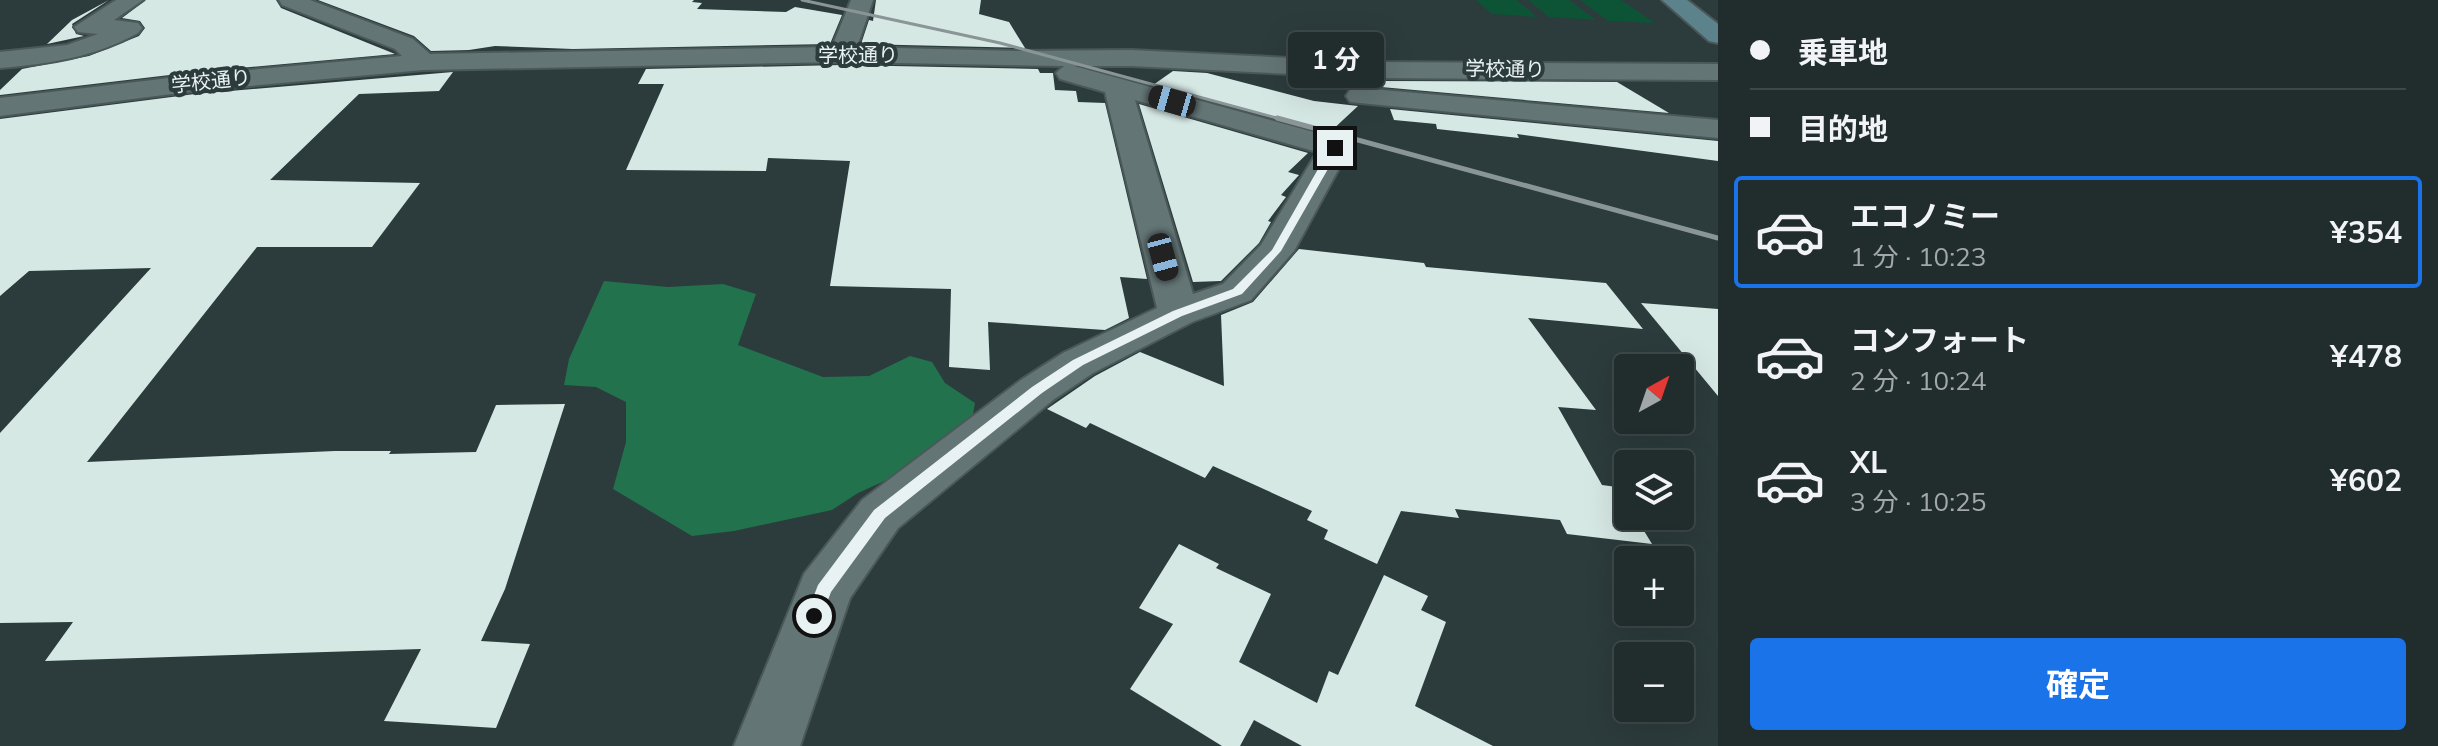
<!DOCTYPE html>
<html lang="ja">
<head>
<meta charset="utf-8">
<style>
  body { margin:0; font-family:Mulish,"Noto Sans JP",sans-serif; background:#2d3839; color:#f1f3f6; height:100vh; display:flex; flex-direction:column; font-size:30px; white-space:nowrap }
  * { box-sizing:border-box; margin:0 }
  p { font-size:26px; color:#a2a7aa }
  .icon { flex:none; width:44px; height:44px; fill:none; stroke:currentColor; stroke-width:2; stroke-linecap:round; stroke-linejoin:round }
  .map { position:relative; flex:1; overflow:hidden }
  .details { display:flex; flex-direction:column; background:#212c2d; width:720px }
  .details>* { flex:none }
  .top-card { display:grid; align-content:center; height:176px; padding:0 32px; background:#212c2d }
  .needle { width:52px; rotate:40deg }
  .fabs { position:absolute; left:1614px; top:354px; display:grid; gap:16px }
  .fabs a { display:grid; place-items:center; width:80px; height:80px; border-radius:8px; background:#212c2d; box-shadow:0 8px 32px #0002,0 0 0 2px #3e4849; font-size:40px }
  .end { position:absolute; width:36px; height:36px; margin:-18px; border:10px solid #e9f2f3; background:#111; box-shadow:0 0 0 4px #111 }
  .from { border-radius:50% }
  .bubble { position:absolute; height:56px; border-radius:8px; background:#212c2d; box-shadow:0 8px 32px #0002,0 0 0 2px #3e4849; font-size:26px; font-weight:700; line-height:56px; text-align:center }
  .car { position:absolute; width:24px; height:48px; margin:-24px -12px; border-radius:10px; box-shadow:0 0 6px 2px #0007; background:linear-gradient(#222 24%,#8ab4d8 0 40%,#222 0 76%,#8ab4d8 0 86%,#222 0) }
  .top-card b { display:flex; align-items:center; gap:28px; height:76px; font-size:30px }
  .top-card b+b { border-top:2px solid #3e4849 }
  .top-card i { width:20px; height:20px; background:#f1f3f6 }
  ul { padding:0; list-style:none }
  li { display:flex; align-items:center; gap:24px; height:112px; margin:0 16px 12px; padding:0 16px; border:4px solid transparent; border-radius:8px }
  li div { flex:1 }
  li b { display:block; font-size:30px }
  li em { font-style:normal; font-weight:700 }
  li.active { border-color:#1a73e8 }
  li>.icon { width:72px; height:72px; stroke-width:1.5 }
  .cta { display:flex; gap:16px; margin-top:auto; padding:16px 32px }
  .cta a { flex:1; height:92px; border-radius:8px; background:#1a73e8; color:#fff; font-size:32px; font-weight:700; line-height:92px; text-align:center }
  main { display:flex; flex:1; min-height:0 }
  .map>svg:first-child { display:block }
  .green { fill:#0d5436 }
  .forest { fill:#22724e }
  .building { fill:#d6e8e4 }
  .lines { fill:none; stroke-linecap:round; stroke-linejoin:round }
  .street-casing { stroke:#4b5859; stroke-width:4 }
  .secondary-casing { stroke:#4b5859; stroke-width:4 }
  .street { fill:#647576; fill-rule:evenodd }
  .secondary { fill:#5c838c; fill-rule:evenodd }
  .rail-far1 { stroke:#899596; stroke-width:3 }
  .rail { stroke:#899596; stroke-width:5 }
  .route { fill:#e9f2f3 }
  .labels { text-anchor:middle; stroke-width:8; stroke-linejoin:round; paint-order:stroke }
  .far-street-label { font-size:20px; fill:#e9f2f3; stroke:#2c3b3c }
</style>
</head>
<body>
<main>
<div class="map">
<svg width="1718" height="746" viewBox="0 0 1718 746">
  <rect width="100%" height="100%" fill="#2c3b3c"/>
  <g class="green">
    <path d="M1476,0h41l20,17 -45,-3z"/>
    <path d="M1528,0h41l27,20 -47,-3z"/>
    <path d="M1580,0h41l34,23 -47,-2z"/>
  </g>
  <path class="forest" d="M604,281l64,6 55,-3 33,10 -18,51 85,32 46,-1 41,-20 22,6 13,21 30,20 -3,17 -61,49 -53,24 -26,17 -98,21 -42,5 -79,-47 13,-47v-40l-30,-15 -32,-2 5,-26z"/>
  <g class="building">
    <path d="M109,0l-37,24 4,10 8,2 -37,8 25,-24z"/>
    <path d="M146,0h130l5,8 114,46 -200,18 -195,23v-5l22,-21 67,-13 50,-20 6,-8 -5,-7 -18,-3z"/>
    <path d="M318,0h376l-2,2 10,1 -5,6 89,3 9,-5 47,8 -12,29 -257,5 -78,-3 -26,4 -38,1 -17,-15z"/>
    <path d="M876,0h105l-2,14 30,8 16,26 -164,-4 8,-24 4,1z"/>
    <path d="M842,65l196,4 2,4h13l2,17 21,1 2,11 27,1 42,176 -27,-2 9,41 -24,12 -117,-8 2,48 -41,-3 2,-78 -121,-3 20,-125 -82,-3 -2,13 -140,-1 38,-86h-26l8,-15z"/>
    <path d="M1173,71l34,2 107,28 44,5 -29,27 -176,-48z"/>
    <path d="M453,72l-14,19 -80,3 -89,86 150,3 -48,64h-115l-170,215 248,-11h56l-2,3 87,-2 20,-47 69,-1 -60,185 -24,52 49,3 -34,84 -112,-7 37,-72 -376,12 28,-39 -73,1v-190l151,-165 -122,3 -29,25v-177l195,-25z"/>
    <path d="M1379,81l238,1 52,31 -288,-26z"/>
    <path d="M1139,104l169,49 -20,19 11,3 -18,20 5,2 -18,24 3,1 -12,21 -38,38 -28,1z"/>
    <path d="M1390,109l328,32v20l-201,-27 2,4 -82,-9 -1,-5 -42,-4z"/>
    <path d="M1299,249l125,14 2,4 180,16 37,46 -115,-11 68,92 -38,-3 44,78 15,2 11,18v11h7l17,28 -85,-10 -7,-14 -105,-11 4,9 -58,-7 -24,53 -53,-25 4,-9 -21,-10 5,-9 -99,-45 -8,12 -115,-55 -4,5 -39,-19 48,-33 45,-24 84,34 -3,-71 32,-13z"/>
    <path d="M1641,303l77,6v87z"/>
    <path d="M1179,544l40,20 -3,4 55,26 -32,68 78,41 12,-32 9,4 46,-100 44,21 -7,14 25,12 -31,84 78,40h-191l-48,-26 -14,26h-18l-92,-57 43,-65 -34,-16z"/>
  </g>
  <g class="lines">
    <g class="street-casing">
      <g id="street">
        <path d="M116,0h27l-29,20 24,3 4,5 -4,5c-43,24 -89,31 -138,35v-16l67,-7 31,-11 -20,-2 -4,-5z"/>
        <path d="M279,0h31l103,39 17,15 402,-7 19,-47h22l-16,47 160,4 114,-1 239,12 348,2v16l-348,-2 -239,-12h-57l272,75 4,7 -56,103 -43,49 -59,22 -99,51 -40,27 -155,128 -48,70 -50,148h-66l70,-172 58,-74 159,-120 42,-27 94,-45 -52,-216 -45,-13 -4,-6 8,-7 -222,-4 -419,8 -228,21 -195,25v-18l195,-23 207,-19 -7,-7 -113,-44zM1135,100l182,52 -56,93 -38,39 -30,10z"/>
        <path d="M1360,88l358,32v18l-368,-36 -4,-6 4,-6z"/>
      </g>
    </g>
    <g class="secondary-casing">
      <path id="secondary" d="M1662,0h25l31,24v19l-9,-2z"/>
    </g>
    <use href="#street" class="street"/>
    <use href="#secondary" class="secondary"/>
    <path class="rail-far1" d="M802,0l198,43 284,77"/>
    <path class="rail" d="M1277,118l441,120"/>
  </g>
  <path class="route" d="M1335,145l5,3 -59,103 -39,43 -60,22 -99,49 -41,28 -157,125 -54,74 -11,29h-12l-2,-5 12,-31 56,-75 158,-123 41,-27 100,-49 60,-22 39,-39 58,-102z"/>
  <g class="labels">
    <g class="far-street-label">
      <text x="858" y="62">学校通り</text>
      <text transform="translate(1505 69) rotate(1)" y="7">学校通り</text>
      <text transform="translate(211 81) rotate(-6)" y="7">学校通り</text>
    </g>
  </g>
</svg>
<div class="fabs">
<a><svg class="needle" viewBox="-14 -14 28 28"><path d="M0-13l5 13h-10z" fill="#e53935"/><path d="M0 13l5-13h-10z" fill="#a2a7aa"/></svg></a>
<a><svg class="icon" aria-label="layers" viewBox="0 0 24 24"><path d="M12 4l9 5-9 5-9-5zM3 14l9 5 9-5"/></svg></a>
<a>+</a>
<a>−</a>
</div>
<i class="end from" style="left:814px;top:616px"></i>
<i class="end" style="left:1335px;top:148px"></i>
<div class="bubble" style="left:1288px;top:32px;width:96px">1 分</div>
<i class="car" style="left:1172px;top:101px;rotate:286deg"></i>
<i class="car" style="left:1163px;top:257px;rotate:165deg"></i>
</div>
<section class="details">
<div class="top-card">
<b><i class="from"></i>乗車地</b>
<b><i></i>目的地</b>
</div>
<ul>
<li class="active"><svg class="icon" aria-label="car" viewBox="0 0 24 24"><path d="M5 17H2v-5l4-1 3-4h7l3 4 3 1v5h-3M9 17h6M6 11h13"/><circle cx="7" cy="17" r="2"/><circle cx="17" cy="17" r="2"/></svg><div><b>エコノミー</b><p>1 分 · 10:23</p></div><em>¥354</em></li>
<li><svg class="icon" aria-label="car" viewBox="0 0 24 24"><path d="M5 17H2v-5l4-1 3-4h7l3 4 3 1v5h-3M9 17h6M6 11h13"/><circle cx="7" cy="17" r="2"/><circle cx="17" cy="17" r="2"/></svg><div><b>コンフォート</b><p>2 分 · 10:24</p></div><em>¥478</em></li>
<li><svg class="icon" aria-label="car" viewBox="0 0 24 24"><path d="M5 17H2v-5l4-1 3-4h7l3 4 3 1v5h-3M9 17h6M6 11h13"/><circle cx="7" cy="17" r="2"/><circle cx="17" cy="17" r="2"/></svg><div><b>XL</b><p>3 分 · 10:25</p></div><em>¥602</em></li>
</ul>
<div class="cta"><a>確定</a></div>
</section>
</main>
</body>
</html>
